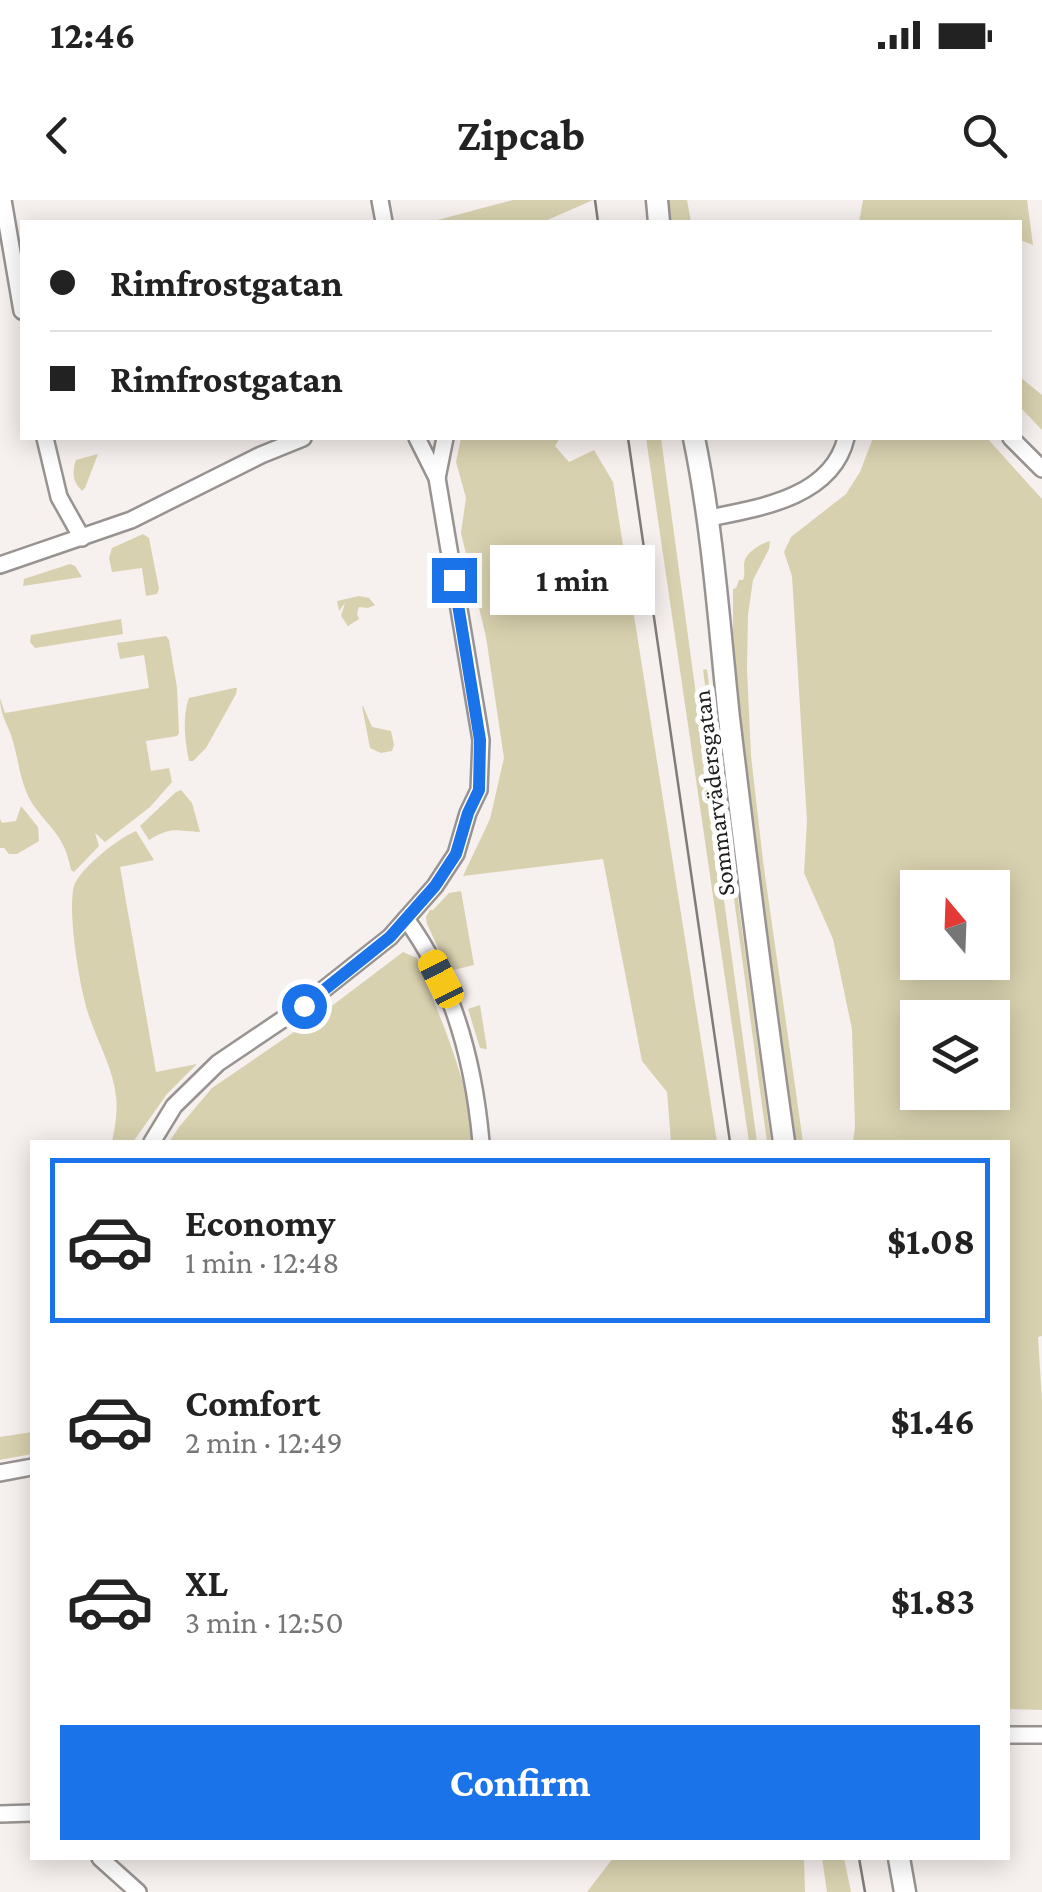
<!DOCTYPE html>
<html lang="en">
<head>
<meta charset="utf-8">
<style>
  body { margin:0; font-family:"Crimson Pro",serif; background:#f6f6f6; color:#222; height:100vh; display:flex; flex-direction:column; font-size:38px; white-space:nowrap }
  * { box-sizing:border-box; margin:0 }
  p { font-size:32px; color:#767676 }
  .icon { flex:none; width:55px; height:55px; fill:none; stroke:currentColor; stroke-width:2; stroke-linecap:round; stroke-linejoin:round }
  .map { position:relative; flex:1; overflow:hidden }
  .panel { position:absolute; left:30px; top:940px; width:980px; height:720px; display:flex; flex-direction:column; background:#fff; border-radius:0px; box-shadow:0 5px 25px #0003 }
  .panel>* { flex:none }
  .hud { position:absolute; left:20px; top:20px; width:1002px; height:220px; border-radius:0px; box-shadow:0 5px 25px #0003; display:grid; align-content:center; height:220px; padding:0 30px; background:#fff }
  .needle { width:65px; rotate:341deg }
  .tools { position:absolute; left:900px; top:670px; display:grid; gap:20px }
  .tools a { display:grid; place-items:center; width:110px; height:110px; border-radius:0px; background:#fff; box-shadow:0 5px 25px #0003; font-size:50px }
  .end { position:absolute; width:45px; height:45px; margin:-22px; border:12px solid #1a73e8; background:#fff; box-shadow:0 0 0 5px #fff }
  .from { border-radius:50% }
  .bubble { position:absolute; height:70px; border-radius:0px; background:#fff; box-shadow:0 5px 25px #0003; font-size:32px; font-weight:700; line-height:70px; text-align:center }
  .car { position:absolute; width:30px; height:60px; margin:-30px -15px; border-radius:12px; box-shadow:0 0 8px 2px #0007; background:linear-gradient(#f5c518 24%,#345 0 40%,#f5c518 0 76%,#345 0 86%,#f5c518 0) }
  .hud b { display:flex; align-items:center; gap:35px; height:95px; font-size:38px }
  .hud b+b { border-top:2px solid #e0e0e0 }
  .hud i { width:25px; height:25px; background:#222 }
  ul { padding:18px 0 0; list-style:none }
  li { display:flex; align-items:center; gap:30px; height:165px; margin:0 20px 15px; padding:0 10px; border:5px solid transparent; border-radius:0px }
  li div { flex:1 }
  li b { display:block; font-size:38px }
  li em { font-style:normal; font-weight:700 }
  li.on { border-color:#1a73e8 }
  li>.icon { width:90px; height:90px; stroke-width:1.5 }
  .cta { display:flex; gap:20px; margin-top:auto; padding:20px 30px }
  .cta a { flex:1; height:115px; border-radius:0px; background:#1a73e8; color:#fff; font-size:40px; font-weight:700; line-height:115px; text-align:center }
  .status { display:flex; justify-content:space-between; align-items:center; height:70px; padding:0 50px; background:#fff; direction:ltr }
  .status svg { height:28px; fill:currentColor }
  header { display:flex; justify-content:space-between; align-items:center; height:130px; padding:0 30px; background:#fff; font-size:45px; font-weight:700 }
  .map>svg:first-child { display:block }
  .green { fill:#d8d1af; fill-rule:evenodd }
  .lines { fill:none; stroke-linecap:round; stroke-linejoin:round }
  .minor-casing { stroke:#989391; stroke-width:20 }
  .tertiary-casing { stroke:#989391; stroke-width:25 }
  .minor { stroke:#fff; stroke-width:15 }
  .tertiary { stroke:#fff; stroke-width:20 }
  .tram { stroke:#7f7b7a; stroke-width:2.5 }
  .route { stroke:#1a73e8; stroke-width:12 }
  .labels { text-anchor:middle; stroke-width:10; stroke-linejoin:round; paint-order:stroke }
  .street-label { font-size:25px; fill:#201e1d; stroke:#fff }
</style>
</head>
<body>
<div class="status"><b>12:46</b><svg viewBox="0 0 49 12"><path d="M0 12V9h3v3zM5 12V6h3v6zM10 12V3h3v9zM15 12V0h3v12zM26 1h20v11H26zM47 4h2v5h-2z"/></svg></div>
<header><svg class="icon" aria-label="back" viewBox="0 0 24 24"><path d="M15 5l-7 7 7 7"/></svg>Zipcab<svg class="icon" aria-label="search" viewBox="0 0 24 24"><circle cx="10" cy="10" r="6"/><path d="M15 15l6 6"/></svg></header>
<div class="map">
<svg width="1042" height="1692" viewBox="0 0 1042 1692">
  <rect width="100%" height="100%" fill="#f6f0ee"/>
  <g class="green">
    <path d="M513,0h80l-50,22h-113z"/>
    <path d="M669,0h18l4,22h-20z"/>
    <path d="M863,0h164l6,45 -13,-5v-18h-161z"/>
    <path d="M1020,177l22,18v35l-22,-23z"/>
    <path d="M461,238h99l-5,8 14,16 25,-12 19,32 104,660h-46l-4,-50 -25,-31 -39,-202 -140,17 27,-57 14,-61 -18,-121 -25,-104 5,-35 -10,-36z"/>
    <path d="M646,238h15l96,704h-8z"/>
    <path d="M873,238h114l55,61v837l-4,1 4,64v309l-34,-1v-567h-155l2,-16 -3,-97 -19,-90 -29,-66 3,-52 -15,-245 -8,-24 7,-15 55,-43 14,-22zM918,688h74v74h-74zM918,818h74v74h-74z"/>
    <path d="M98,254l-13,34 -3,3c-10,-10 -10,-19 -6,-31z"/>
    <path d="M143,334l6,4 10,51 -2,5 -11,2 -4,-28 -30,4 -3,-14 3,-10z"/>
    <path d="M770,341l-1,8 -16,31 -5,35 -1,54 4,87 12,105 40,281h-10l-50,-382 -10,-126v-45l3,-1 3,-8h4c2,-5 1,-10 1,-15 0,-12 16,-21 26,-24z"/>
    <path d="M70,364l5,2 7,11 -59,9 1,-7z"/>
    <path d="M359,396l10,2 6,7 -7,3 -9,-1 -2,7 2,5 -11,7 -7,-10 4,-13 -6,8 -2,-10z"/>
    <path d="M121,419l2,15 -88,14 -5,-6 1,-7z"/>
    <path d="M166,436l3,4 8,48 2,45 -2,3 -31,5 5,30 18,-3 3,14 -22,25 -45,35 -10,-9 4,13 -25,26 -3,-2c-6,-34 -21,-41 -39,-67 -13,-21 -13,-45 -21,-68 -5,-13 -11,-22 -11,-37l5,15 144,-25 -5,-33 -24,4 -3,-16z"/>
    <path d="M705,469l2,1 64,472h-4l-64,-472z"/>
    <path d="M234,488h3l-1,6 -30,54 -13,13h-4c-4,-19 -7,-45 0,-63z"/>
    <path d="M362,506h1l9,21 19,4 3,14 -2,6 -11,2 -11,-5z"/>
    <path d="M181,590l11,13 8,29c-24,0 -26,-7 -51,8l-9,-14 36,-34z"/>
    <path d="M21,606l17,21 1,14 -22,13h-8l-5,-6h-4v-29l2,4 14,-2z"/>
    <path d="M136,631l18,29 -34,7 36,205 41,-8 -30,30 -34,48h-21c3,-15 6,-30 4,-46 -3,-28 -18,-53 -27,-80 -9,-25 -22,-105 -15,-130 5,-17 46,-49 62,-55z"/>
    <path d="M461,691l13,74 -25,6 -22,-47 -1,-7 4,-7h3l16,-17z"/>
    <path d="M403,752l14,6c23,61 51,119 57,184h-305l10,-15 33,-39 117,-80z"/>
    <path d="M480,805l7,44h-1l-6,-1 -12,-39z"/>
    <path d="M32,1232v22l-32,6v-23z"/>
    <path d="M613,1658h191l1,34h-218z"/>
    <path d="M822,1658h22l7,34h-24z"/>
  </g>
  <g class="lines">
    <g class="minor-casing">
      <g id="minor">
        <path d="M3,0l19,111"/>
        <path d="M380,0l4,22"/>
        <path d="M45,238l14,59 23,41"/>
        <path d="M1011,238l31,31"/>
        <path d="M437,278l8,-40"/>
        <path d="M709,318c51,-10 123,-21 137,-80"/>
        <path d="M0,365l131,-45 130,-65 42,-17"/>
        <path d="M406,719c48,65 68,144 75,223"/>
        <path d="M152,942l22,-36 44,-43 86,-58 86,-68 45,-51 21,-32 12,-41 11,-23 2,-50 -44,-262 -20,-40"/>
        <path d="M0,1273l32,-6"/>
        <path d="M1008,1535h34"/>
        <path d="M0,1614l32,-1"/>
        <path d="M100,1658l38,34"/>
      </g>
    </g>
    <g class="tertiary-casing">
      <g id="tertiary">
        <path d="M657,0l2,22"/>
        <path d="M694,238c19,92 25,186 35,280 17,142 35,283 55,424"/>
        <path d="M899,1658l6,34"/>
      </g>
    </g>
    <use href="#minor" class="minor"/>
    <use href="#tertiary" class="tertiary"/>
    <g class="tram">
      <path d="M595,0l3,22"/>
      <path d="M628,238l102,704"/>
      <path d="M859,1658l6,34"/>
    </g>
  </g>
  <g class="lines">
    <path class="route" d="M304,806l86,-69 45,-51 21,-32 12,-41 11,-23 1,-50 -26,-160"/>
  </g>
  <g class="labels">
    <g class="street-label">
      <text transform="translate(713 593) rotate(-97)" y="9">Sommarvädersgatan</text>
    </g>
  </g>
</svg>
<div class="tools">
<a><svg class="needle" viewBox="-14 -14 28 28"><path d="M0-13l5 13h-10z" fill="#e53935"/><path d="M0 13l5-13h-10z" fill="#767676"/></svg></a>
<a><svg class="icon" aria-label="layers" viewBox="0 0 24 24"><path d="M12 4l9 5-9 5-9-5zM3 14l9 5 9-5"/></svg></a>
</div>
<i class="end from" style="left:304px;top:806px"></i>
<i class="end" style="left:454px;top:380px"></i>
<div class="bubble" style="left:490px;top:345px;width:165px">1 min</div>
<i class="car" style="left:441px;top:779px;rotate:333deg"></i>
<div class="hud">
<b><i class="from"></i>Rimfrostgatan</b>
<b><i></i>Rimfrostgatan</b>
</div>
<section class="panel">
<ul>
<li class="on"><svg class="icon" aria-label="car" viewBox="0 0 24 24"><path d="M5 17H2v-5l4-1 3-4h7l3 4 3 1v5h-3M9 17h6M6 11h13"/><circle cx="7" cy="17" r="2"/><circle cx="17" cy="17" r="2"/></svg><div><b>Economy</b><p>1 min · 12:48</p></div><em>$1.08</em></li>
<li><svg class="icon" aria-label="car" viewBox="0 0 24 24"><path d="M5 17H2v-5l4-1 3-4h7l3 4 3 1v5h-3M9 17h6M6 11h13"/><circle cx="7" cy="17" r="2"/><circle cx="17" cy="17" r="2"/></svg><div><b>Comfort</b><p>2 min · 12:49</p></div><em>$1.46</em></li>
<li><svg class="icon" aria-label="car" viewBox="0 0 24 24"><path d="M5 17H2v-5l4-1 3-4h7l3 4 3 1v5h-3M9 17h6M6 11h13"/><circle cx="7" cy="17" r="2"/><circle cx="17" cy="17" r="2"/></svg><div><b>XL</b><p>3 min · 12:50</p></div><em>$1.83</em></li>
</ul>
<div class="cta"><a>Confirm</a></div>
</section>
</div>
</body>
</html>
